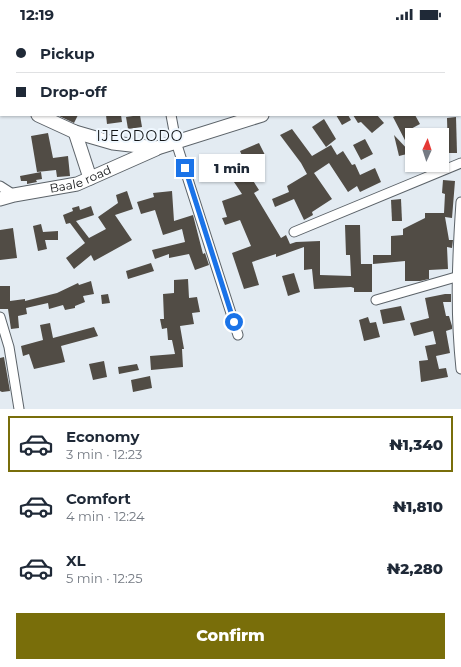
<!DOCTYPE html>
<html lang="en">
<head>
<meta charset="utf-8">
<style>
  body { margin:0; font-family:Montserrat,sans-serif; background:#f6f6f7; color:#1f2937; height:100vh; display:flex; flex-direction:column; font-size:15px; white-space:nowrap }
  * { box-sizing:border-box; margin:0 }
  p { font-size:13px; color:#747a83 }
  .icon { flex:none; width:22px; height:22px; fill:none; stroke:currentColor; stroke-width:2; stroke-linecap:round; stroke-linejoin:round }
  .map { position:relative; height:381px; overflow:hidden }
  .sheet { display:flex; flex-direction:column; background:#fff; flex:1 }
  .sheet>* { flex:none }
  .banner { position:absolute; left:0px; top:0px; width:461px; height:88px; box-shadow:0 1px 3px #0004; display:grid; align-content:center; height:88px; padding:0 16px; background:#fff }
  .needle { width:26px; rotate:3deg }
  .buttons { position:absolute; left:405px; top:100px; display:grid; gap:8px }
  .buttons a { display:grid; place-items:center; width:44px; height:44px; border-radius:0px; background:#fff; box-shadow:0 1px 3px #0004; font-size:20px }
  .end { position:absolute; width:18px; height:18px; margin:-9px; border:5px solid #1a73e8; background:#fff; box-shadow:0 0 0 2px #fff }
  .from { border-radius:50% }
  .bubble { position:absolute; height:28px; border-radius:0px; background:#fff; box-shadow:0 1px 3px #0004; font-size:13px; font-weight:800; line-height:28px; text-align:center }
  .banner b { display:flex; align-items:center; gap:14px; height:38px; font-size:15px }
  .banner b+b { border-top:1px solid #e0e1e3 }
  .banner i { width:10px; height:10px; background:#1f2937 }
  ul { padding:7px 0 0; list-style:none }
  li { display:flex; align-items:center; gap:12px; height:56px; margin:0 8px 6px; padding:0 8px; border:2px solid transparent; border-radius:0px }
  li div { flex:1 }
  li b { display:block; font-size:15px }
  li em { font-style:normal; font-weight:800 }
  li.selected { border-color:#796e0a }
  li>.icon { width:36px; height:36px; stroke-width:1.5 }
  .button { display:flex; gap:8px; margin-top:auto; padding:8px 16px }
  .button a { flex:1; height:46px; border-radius:0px; background:#796e0a; color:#fff; font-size:16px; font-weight:800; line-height:46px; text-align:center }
  .status { display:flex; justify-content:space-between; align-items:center; height:28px; padding:0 20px; background:#fff; direction:ltr }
  .status svg { height:11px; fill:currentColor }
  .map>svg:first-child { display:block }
  .building { fill:#514c45 }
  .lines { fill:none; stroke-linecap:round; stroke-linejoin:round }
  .street-casing { stroke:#5c6369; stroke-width:11 }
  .secondary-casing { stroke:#5c6369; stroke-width:15 }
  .street { stroke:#fff; stroke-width:9 }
  .secondary { stroke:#fff; stroke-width:13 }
  .route { stroke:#1a73e8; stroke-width:5 }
  .labels { text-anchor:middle; stroke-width:4; stroke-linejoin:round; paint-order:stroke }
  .street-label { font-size:12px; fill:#111416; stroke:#f0f8ff }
  .quarter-label { font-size:14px; letter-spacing:1px; fill:#111416; stroke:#f0f8ff }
</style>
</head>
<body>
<div class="status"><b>12:19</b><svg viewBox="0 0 49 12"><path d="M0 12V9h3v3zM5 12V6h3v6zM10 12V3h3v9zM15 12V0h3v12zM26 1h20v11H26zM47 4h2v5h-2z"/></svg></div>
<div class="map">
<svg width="461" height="381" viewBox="0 0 461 381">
  <rect width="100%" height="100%" fill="#e3ebf2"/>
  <g class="building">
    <path d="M57,87h21l-4,8z"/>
    <path d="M106,87h15l1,7 -15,2z"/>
    <path d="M140,87l2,12 -14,2 -2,-12z"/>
    <path d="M336,87h12l3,5 -9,5z"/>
    <path d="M353,87h24l7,8 -12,10 -11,-11 -3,1z"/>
    <path d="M397,87h18l5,9 -13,7 3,14 -2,1 -15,-29z"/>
    <path d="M456,89l1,36h-9l-1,-35z"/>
    <path d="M324,91l12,20 -10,8 -14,-20z"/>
    <path d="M292,101l20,27 19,-11 6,10 6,-4 9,14 3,-1 5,11 15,-7 6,14 -21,10 -3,-6 -9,6 -19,-29 -15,10 18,26 -20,13 1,3 -9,5 -10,-21 -19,8 -3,-8 17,-7 -2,-6 20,-12 -6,-11 -21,-28z"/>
    <path d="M48,105l5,25 15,-2 2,20 -13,1 -1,-7 -19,2 -6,-36z"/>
    <path d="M394,107l17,18 -12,3z"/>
    <path d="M365,111l8,15 -12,6 -8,-15z"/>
    <path d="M259,115l6,12 -22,10 16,25 -5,3 27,45 5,-3 4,9 6,-2 24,-1v34l31,1 -1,-21h-4l-1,-30h15l1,39h11v28h-18v-4l-3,-1 -37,2 -2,-20 -8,1v-23l-28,10v-3l-24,8 7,23 -15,4 -12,-36 19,-7 -11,-26 -15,5 -3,-7 5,-1 -5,-16 20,-7 -12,-18 -8,5 -7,-11 28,-12 -3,-7z"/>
    <path d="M41,144l1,7 -6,1 1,2 -10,2v-3h-6l-1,-5z"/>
    <path d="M443,152l12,1 -3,37 -7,-1 4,23h4l-1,8 -5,-1 1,22 -19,1v9l-9,2h-15v-20l-32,3v-9h18v-19l12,-1v-6l22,-11v-5h19l1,-19 -3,-1z"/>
    <path d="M127,163l6,18 -18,6 17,25 -38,21 -3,-6 -17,14 -8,-11 19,-15 -15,-20 -4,1 -3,-9 10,-4 -1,-3 7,-2 1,4 11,-4 3,9 -18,6 13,17 17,-9 -8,-12 20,-14 -2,-8z"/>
    <path d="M172,163l2,30 19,-6 10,39 2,-1 4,12 -14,5 -6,-16 -20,4v-4l-14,5 -3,-9 33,-8 -3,-13 -19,6 -8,-25 -14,4 -4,-12 17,-5 -1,-4z"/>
    <path d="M401,171l1,22h-10l-1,-21z"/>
    <path d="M41,196l2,8 15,-1v9h-13l2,9 -9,2 -5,-25z"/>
    <path d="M13,200l4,30 -17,2v-30z"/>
    <path d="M151,235l3,8 -26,8 -2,-8z"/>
    <path d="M294,245l6,19 -12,4 -6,-20z"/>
    <path d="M188,251l1,19 8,-1 3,15 -8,1 2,11 -14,2 4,23h-2l1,18 -32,3 -1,-14 25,-2 -3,-14h-4l-1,-12 -5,1 -2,-10h4l-1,-25 11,-1v-13z"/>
    <path d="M91,253l3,13 -11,2 2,6 -10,4v2l-10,2 -2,-5 -14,4 -1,-6 -22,5 1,6 -9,2 1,12 -8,1 -3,-20h-8v-23h10v15l15,-2v2l32,-8 21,-10 1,2z"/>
    <path d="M108,266l2,9 -8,1 -1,-9z"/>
    <path d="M445,266h6v8h-8l3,14h3l3,10v3l-6,2 4,22 -14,3 3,13 7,-1 2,9 -27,5 -2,-21 9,-1 -3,-14 11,-2 -3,-13 -19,5 -4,-13 19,-5 -4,-20z"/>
    <path d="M401,278l4,14 -22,4 -3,-14z"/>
    <path d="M368,289l2,6 6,-1 4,15 -16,4 -5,-21z"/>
    <path d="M50,295l3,15 41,-11 4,9 -37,10 4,16 -31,7 -5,-15 -6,2 -2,-10 22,-6 -3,-15z"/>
    <path d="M4,329l6,34 -8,1 -2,-1v-33z"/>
    <path d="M104,333l3,16 -14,3 -4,-16z"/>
    <path d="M137,336l2,6 -20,4 -1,-7z"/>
    <path d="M150,348l2,12 -19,4 -2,-12z"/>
  </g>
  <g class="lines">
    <g class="street-casing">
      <g id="street">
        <path d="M270,0v1"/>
        <path d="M151,1l5,-1"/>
        <path d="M0,22h1"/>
        <path d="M171,87l5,27 62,193"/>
        <path d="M0,158l14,9"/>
        <path d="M461,174c-4,58 -6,109 0,167"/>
        <path d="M294,204l167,-69"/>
        <path d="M376,272l80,-23"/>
        <path d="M0,289l9,30 10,62"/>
      </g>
    </g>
    <g class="secondary-casing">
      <g id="secondary">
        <path d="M460,47h1"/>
        <path d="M0,75h1"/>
        <path d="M38,87l37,17 38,11 44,5 105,-33"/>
        <path d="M75,104l15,46"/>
        <path id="s1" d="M0,171l14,-4 63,-11 79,-35"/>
      </g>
    </g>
    <use href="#street" class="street"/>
    <use href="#secondary" class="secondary"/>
  </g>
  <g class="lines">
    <path class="route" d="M185,140l49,154"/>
  </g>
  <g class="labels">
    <g class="street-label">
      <text dy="4" stroke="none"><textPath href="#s1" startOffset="83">Baale road</textPath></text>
    </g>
    <g class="quarter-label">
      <text x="140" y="113">IJEODODO</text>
    </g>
  </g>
</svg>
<div class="buttons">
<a><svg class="needle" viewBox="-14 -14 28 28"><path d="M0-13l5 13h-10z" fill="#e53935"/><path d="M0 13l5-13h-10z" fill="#747a83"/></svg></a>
</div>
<i class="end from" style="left:234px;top:294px"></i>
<i class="end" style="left:185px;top:140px"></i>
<div class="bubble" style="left:199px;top:126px;width:66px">1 min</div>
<div class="banner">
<b><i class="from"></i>Pickup</b>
<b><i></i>Drop-off</b>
</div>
</div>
<section class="sheet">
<ul>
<li class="selected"><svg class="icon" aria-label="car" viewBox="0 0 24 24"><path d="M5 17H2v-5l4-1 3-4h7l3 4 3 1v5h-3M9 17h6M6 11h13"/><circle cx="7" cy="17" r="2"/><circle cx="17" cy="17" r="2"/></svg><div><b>Economy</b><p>3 min · 12:23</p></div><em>₦1,340</em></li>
<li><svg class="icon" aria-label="car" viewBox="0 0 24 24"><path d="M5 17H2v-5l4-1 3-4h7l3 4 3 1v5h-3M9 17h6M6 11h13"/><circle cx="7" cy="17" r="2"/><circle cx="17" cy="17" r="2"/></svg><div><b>Comfort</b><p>4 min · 12:24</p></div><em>₦1,810</em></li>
<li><svg class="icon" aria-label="car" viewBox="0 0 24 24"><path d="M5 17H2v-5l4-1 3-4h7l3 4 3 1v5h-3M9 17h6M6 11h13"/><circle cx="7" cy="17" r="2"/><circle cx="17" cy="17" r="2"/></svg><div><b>XL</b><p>5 min · 12:25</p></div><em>₦2,280</em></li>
</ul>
<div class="button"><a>Confirm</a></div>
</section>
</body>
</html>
